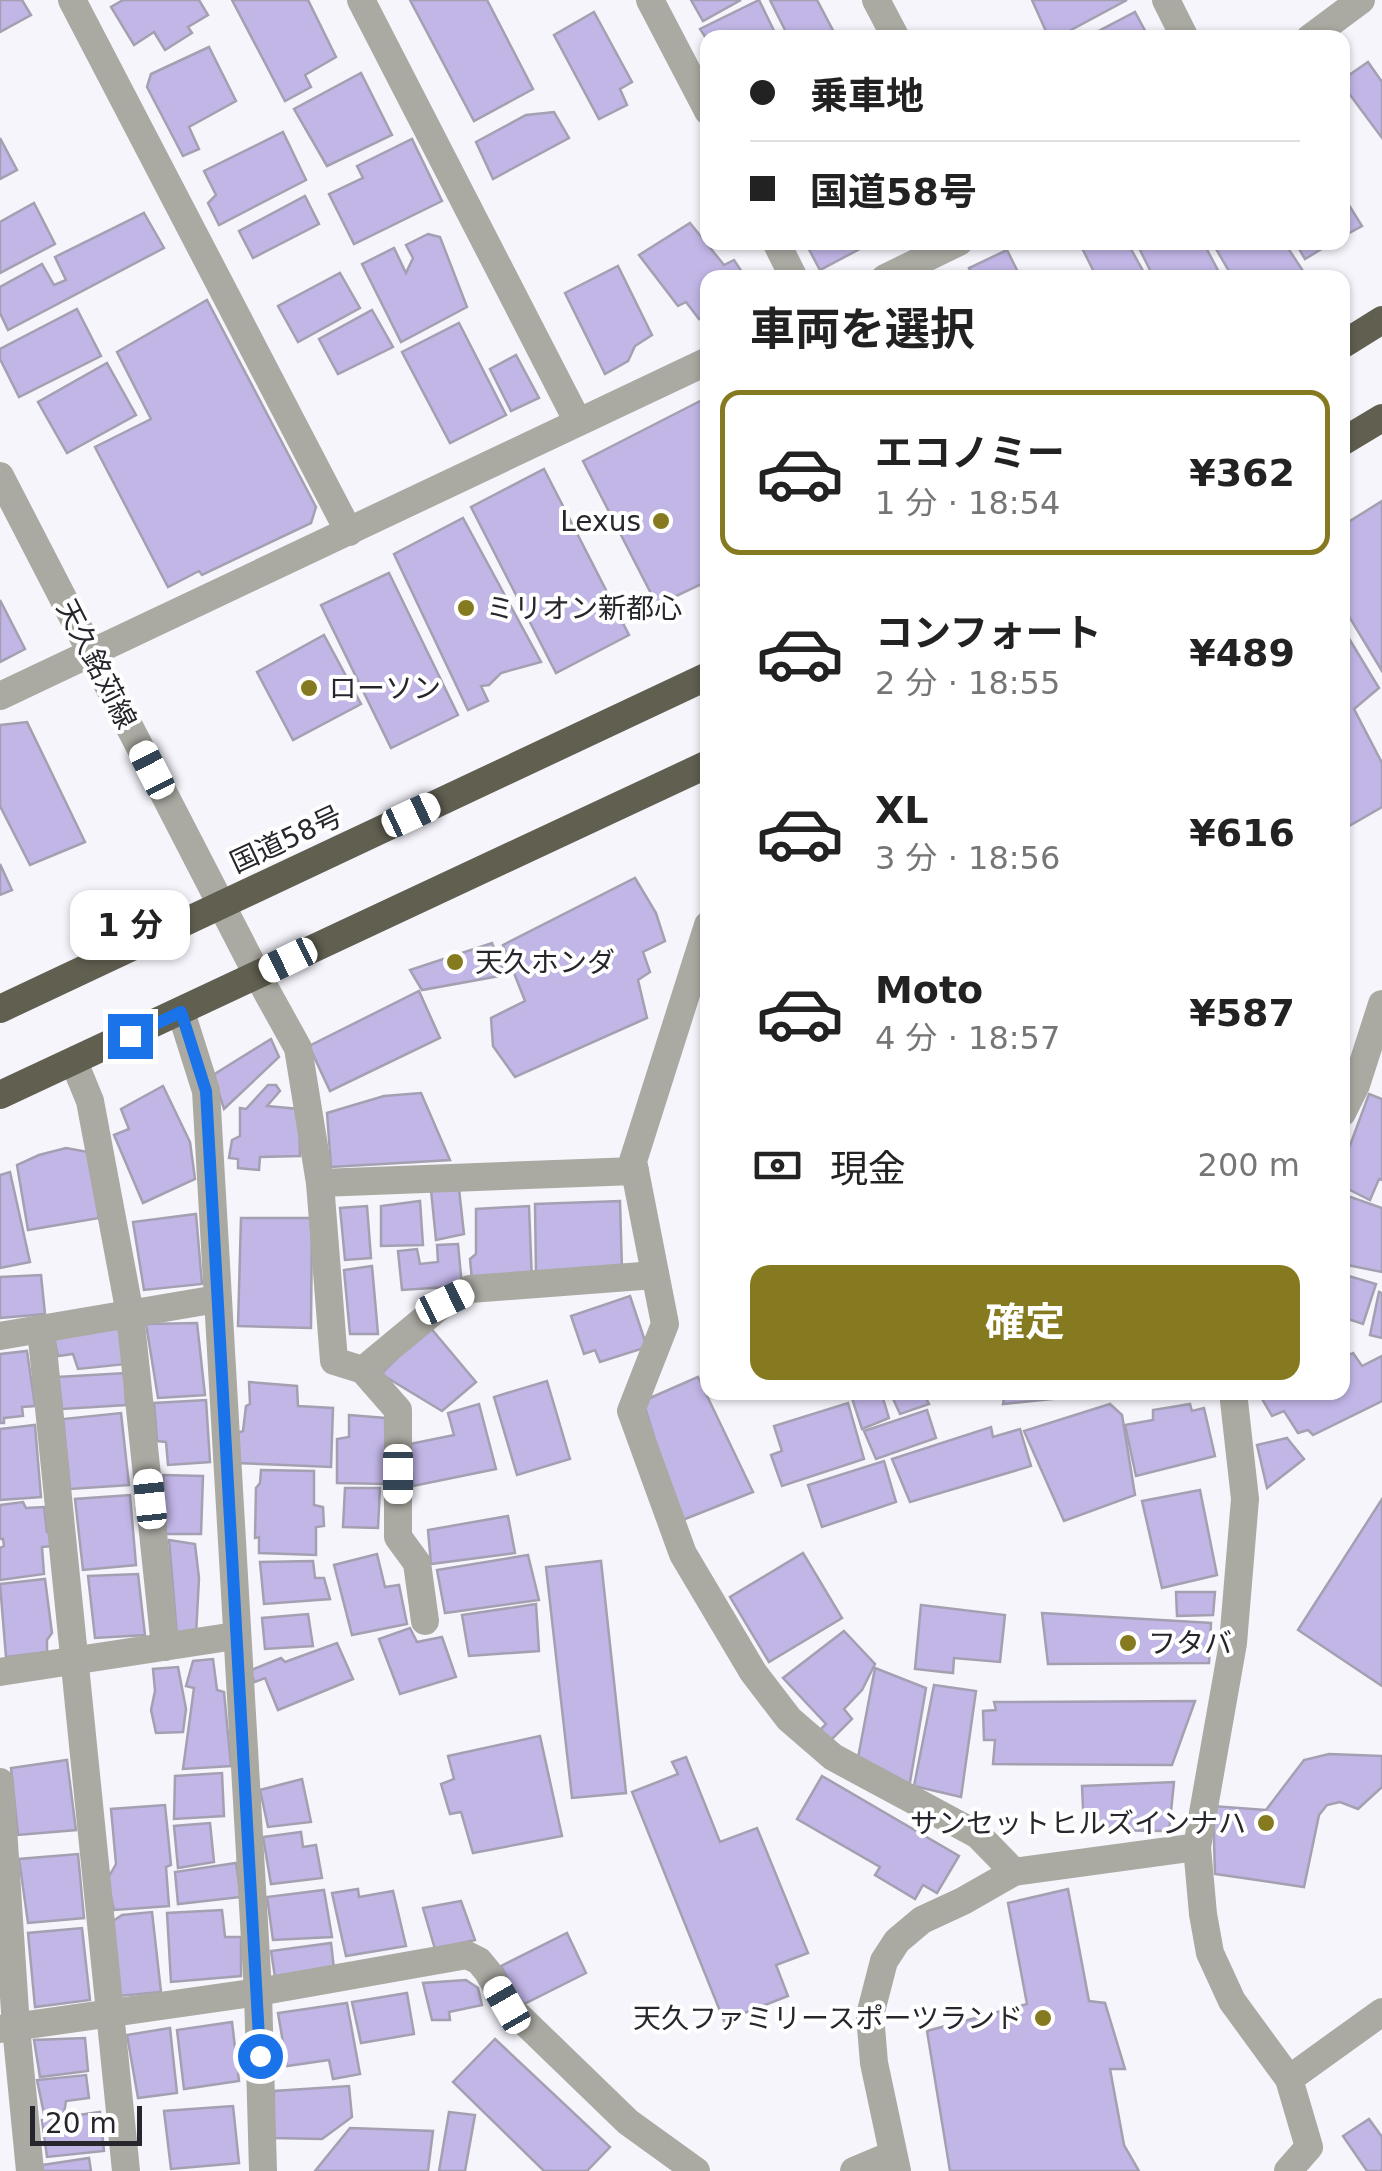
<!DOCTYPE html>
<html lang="ja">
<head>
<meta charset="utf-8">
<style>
  body { margin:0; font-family:"DejaVu Sans","Noto Sans JP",sans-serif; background:#f2f2f2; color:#222; height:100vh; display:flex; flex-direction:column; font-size:38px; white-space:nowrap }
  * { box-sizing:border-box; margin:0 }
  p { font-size:32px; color:#767676 }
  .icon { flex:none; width:55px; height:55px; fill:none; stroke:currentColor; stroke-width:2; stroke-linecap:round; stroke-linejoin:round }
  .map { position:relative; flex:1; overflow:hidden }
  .details { position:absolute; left:700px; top:270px; width:650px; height:1130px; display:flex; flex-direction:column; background:#fff; border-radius:20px; box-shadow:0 2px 8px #0004 }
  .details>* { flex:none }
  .guide { position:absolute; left:700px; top:30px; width:650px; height:220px; border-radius:20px; box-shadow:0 2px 8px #0004; display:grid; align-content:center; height:220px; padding:0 50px; background:#fff }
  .scale { position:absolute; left:30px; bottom:25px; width:112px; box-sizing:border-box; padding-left:10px; border:5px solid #28262d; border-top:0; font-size:28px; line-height:35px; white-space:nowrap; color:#28262d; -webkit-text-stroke:8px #fff; paint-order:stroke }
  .end { position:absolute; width:45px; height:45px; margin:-22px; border:12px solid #1a73e8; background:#fff; box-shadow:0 0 0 5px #fff }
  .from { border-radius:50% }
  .bubble { position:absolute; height:70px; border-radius:20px; background:#fff; box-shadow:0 2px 8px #0004; font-size:32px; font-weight:700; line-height:70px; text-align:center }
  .car { position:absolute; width:30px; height:60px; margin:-30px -15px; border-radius:12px; box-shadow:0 0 8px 2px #0007; background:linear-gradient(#fff 24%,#345 0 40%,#fff 0 76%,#345 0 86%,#fff 0) }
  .guide b { display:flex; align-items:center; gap:35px; height:95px; font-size:38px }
  .guide b+b { border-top:2px solid #e0e0e0 }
  .guide i { width:25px; height:25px; background:#222 }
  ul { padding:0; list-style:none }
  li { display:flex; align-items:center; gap:30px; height:165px; margin:0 20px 15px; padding:0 30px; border:5px solid transparent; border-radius:20px }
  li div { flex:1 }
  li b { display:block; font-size:38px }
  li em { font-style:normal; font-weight:700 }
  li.on { border-color:#857a1f }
  li>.icon { width:90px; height:90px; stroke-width:1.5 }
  h2 { padding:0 50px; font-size:45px; line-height:120px }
  .pay { display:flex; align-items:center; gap:25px; height:110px; padding:0 50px; font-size:38px }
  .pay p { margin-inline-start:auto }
  .primary-button { display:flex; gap:20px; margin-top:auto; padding:20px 50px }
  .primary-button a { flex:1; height:115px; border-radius:20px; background:#857a1f; color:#fff; font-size:40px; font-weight:700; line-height:115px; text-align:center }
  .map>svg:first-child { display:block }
  .building { fill:#c2b6e7; stroke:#a4a0b1; stroke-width:2.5 }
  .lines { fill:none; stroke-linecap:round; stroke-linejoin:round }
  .minor { stroke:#aaa9a2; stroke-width:28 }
  .tertiary { stroke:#aaa9a2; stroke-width:28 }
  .trunk { stroke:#615f50; stroke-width:28 }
  .route { stroke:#1a73e8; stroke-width:12 }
  .poi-dot { fill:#857a1f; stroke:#fff; stroke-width:4 }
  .labels { text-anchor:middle; stroke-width:8; stroke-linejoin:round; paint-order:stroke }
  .poi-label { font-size:28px; fill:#28262d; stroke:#fff; text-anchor:start }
  .street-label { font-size:28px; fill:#28262d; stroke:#fff }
</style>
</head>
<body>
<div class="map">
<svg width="1382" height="2171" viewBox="0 0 1382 2171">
  <rect width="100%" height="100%" fill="#f6f5fc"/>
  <g class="building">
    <path d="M0,0h22l9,15 -31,17z"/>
    <path d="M123,0h76l9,15 -20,12 4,6 -27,17 -11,-18 -20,13 -23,-38z"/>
    <path d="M232,0h76l28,57 -31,18 6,12 -26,14z"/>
    <path d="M410,0h77l46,89 -59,32z"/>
    <path d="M691,0h50l-38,21z"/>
    <path d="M759,0l18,37 -69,1v3l-8,-12z"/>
    <path d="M770,0h47l20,38h-48z"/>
    <path d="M1032,0h95l-71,38h-7z"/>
    <path d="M594,12l38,70 -12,7 7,16 -28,14 -45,-84z"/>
    <path d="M1135,12l14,26h-64z"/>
    <path d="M209,47l27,54 -47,26 10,22 -16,7 -36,-69 4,-13z"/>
    <path d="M1368,62l14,20v56l-40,-54v-4z"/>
    <path d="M361,73l31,62 -65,31 -33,-57z"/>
    <path d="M554,112l15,26 -76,41 -17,-37 50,-27z"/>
    <path d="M283,132l23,48 -87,45 -11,-22 8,-8 -12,-24z"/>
    <path d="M0,138l17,32 -17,9z"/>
    <path d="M412,139l30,62 -88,43 -25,-50 34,-16 -6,-12z"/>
    <path d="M1342,194l20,32 -20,11z"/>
    <path d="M305,196l14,28 -66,34 -14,-27z"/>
    <path d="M34,203l21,41 -55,29v-51z"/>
    <path d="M144,213l20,35 -156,82 -8,-17v-26l42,-23 12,21 12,-5 -11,-23z"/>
    <path d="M690,223l34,42 10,-5 12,18h-38v34l-9,7 -13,-17 -8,4 -39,-51z"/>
    <path d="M428,234l12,3 27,70 -66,35 -39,-78 32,-16 12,25 7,-15 -7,-13z"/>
    <path d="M805,242h68l-53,28z"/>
    <path d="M1079,242h48l20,36h-50z"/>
    <path d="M1136,242h67l19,36h-68z"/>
    <path d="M1212,242h72l21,32 -1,4h-71z"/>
    <path d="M1295,242h38l-28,17z"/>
    <path d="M1007,250l14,28h-47l-5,-10z"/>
    <path d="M618,266l34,69 -17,11 -7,15 -23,13 -40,-81z"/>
    <path d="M340,273l20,35 -62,34 -20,-36z"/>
    <path d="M207,300l109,207 -5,16 -109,52 -3,-4 -31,16 -73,-140 56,-28 -34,-67z"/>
    <path d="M77,309l24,47 -82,41 -19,-38v-10z"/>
    <path d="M372,310l21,37 -55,27 -19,-35z"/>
    <path d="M459,323l47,92 -56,28 -48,-91z"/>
    <path d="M516,355l23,43 -28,13 -21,-42z"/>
    <path d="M107,363l29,52 -69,38 -29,-51z"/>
    <path d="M708,397v184l-51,24 -74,-144z"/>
    <path d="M544,469l85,166 -73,38 -85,-166z"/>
    <path d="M1382,501v170l-40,-66v-79z"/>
    <path d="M463,518l78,144 -40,11 -12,12 -8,1 7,15 -20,9 -74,-156z"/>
    <path d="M389,573l69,142 -67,33 -70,-143z"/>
    <path d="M0,600l25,49 -25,13z"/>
    <path d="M1342,627l37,61 -25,21 28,54v44l-40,23z"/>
    <path d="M324,635l37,69 -68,36 -36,-68z"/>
    <path d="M27,722l58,120 -55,23 -30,-59v-81z"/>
    <path d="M0,864l12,26 -12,5z"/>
    <path d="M635,878l21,35 9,28 -22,11 7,20 -12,8 9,38 -132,59 -22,-31 -2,-28 34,-17 -22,-56z"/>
    <path d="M492,943l13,32 -83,15 -12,-20z"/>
    <path d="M419,991l21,47 -110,53 -21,-45z"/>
    <path d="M271,1039l8,18 -55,52 -11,-34z"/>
    <path d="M268,1085h8l4,6 -13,15 32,3 1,47 -40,1 -1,13 -21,-2v-9l-9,-1 3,-18 8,-4v-28l6,1z"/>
    <path d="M163,1086l27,56 5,37 -52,24 -29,-68 15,-6 -8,-20z"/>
    <path d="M421,1093l29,67 -119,7 -4,-54 57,-17z"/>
    <path d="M1369,1094l13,5v81l-3,-1 -9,21 -28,-14v-19z"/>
    <path d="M66,1148l22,4 11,66 -71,12 -11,-65 22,-10z"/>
    <path d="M10,1172l20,90 -30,6v-93z"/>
    <path d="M459,1189l5,45 -28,6 -5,-50z"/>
    <path d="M1342,1194l40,14v64l-40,-8z"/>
    <path d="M420,1201l3,44 -42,1v-40z"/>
    <path d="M620,1201l2,69 -86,3 -1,-69z"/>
    <path d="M367,1206l4,52 -26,2 -5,-52z"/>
    <path d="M529,1206l3,75 -60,-1 -2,-21 6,-5v-45z"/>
    <path d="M196,1214l6,70 -58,6 -11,-68z"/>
    <path d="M241,1218h71l-1,110 -73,-2z"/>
    <path d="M458,1244l4,42 -60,4 -4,-39 19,-2 3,15 18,-2 -1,-17z"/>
    <path d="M372,1266l6,68h-28l-6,-64z"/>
    <path d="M1342,1274l34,10 -13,40 -21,-7z"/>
    <path d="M41,1275l4,39 -45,4v-41z"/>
    <path d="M1379,1292l3,1v45l-12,-3z"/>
    <path d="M630,1296l17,51 -47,15 -5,-12 -11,4 -13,-38z"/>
    <path d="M197,1323l8,72 -47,3 -12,-74z"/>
    <path d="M429,1326l47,56 -34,29 -61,-37z"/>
    <path d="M122,1327l4,37 -48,5 -5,-15 -15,2 -4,-18z"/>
    <path d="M27,1351l8,55 -13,1 1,9 -19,2v5h-4v-69z"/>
    <path d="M1353,1353l9,13 20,-10v45l-69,34 -5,-5 -10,3 -14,-22 -12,5 -14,-24h84v-34z"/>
    <path d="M125,1373l1,32 -64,4 -4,-32z"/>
    <path d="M698,1377l55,115 -73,29 -37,-120z"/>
    <path d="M547,1381l23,78 -53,16 -23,-78z"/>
    <path d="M249,1382l48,4 1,20 35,2 -2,59 -95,-4 -1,-29 8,-3 3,-25 4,-2z"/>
    <path d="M850,1392h31l8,26 -27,11z"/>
    <path d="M890,1392h33l6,12 -29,10z"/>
    <path d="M1005,1392h114l-116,12z"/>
    <path d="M206,1400l4,62 -42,3 -2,-23 -9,-1 -3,-38z"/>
    <path d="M848,1403l16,56 -82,27 -11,-31 11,-4 -8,-25z"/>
    <path d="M479,1404l17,65 -83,17 -3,-42 44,-9 -6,-22z"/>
    <path d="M1110,1404l12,11 13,80 -71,26 -40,-90z"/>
    <path d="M1190,1404l2,7 12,-3 11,48 -79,20 -11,-51 28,-5v-10z"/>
    <path d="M927,1410l9,28 -60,21 -12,-28z"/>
    <path d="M121,1413l8,72 -59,4 -7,-70z"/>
    <path d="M349,1415l36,3 1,66 -49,-1v-44l12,-2z"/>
    <path d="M35,1425l6,72 -41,3v-71z"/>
    <path d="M991,1427l2,10 27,-8 11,37 -121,36 -18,-43z"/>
    <path d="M1287,1438l17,21 -37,29 -10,-43z"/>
    <path d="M884,1461l12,41 -74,25 -14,-42z"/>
    <path d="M261,1470l53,1v34l9,2 1,19 -8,1v28l-57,-2v-16l-4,1 1,-50 4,-5z"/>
    <path d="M163,1475l40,1 -2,58h-35z"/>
    <path d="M345,1488h35l-2,40 -35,-1z"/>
    <path d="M1200,1490l17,85 -55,13 -20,-87z"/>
    <path d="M130,1495l6,70 -53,5 -8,-71z"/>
    <path d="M1382,1499v187l-84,-56z"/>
    <path d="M23,1502l3,6 18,-1 3,25 5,1v13l-10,1 2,27 -44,6v-32l4,-2 -1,-7h-3v-34z"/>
    <path d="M508,1516l7,37 -84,11 -3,-34z"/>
    <path d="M169,1540l26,4 4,34 -3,57 -19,1z"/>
    <path d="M803,1553l39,65 -73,44 -39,-65z"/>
    <path d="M377,1554l8,33 14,-2 8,39 -55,11 -18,-70z"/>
    <path d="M528,1555l11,45 -94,13 -8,-43z"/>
    <path d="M313,1561l2,17h9l6,21 -66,5 -4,-42z"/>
    <path d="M601,1561l25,232 -54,5 -26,-231z"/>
    <path d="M138,1574l7,61 -50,3 -7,-62z"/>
    <path d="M45,1579l7,54 -5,7v12l-41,5 -6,-73z"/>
    <path d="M1176,1592h39l-2,23 -36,1z"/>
    <path d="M536,1604l3,47 -70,5 -7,-41z"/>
    <path d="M921,1605l84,10 -5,47 -46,-4 -1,15 -38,-4z"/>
    <path d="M1042,1613l169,10 -2,40 -161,1z"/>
    <path d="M308,1614l5,32 -48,3 -3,-31z"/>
    <path d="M410,1628l7,14 25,-5 14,40 -56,17 -21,-55z"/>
    <path d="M844,1631l31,33 -13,26 -18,19 8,10 -25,25 -8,-13 7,-7 -43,-46z"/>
    <path d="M337,1643l16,36 -75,31 -13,-32 -10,4 -6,-11 32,-13 4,4z"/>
    <path d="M213,1659l4,31 7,2 7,74 -48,3 11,-81 -8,-2 7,-25z"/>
    <path d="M178,1667l8,42 -3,23 -27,1 -5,-23 4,-19 -2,-22z"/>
    <path d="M875,1668l51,20 -17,100 -52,-25z"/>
    <path d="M934,1685l42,6 -15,106 -47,-11z"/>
    <path d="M1195,1701l-23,64 -179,-1 2,-24h-11l-1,-29 13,-1 -2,-8z"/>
    <path d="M540,1736l22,100 -89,17 -12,-41 -11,2 -9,-30 13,-5 -6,-23z"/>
    <path d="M1329,1754l53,2v31l-24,22 -18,-7 -13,3 -8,10 -15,72 -89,-13 -2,-68 53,4 38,-50z"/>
    <path d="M686,1757l34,85 37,-14 51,125 -32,12 12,31 -64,25 -92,-229 46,-18 -6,-12z"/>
    <path d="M67,1760l9,70 -58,5 -7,-67z"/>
    <path d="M222,1773l2,43 -50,3 1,-43z"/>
    <path d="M822,1776l137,80 -22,37 -14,-8 -8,14 -40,-24 5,-8 -83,-48z"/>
    <path d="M302,1779l9,43 -43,5 -8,-37z"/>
    <path d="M1174,1782l-5,49 -85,-1 -2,-44z"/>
    <path d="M165,1805l6,60 -5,2 3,39 -55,4 -7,-30 9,-16 -5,-55z"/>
    <path d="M210,1823l4,39 -36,6 -4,-42z"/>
    <path d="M301,1832l2,15 13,-2 6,33 -51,6 -8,-47z"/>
    <path d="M78,1854l6,64 -56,5 -9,-64z"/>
    <path d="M236,1863l5,34 -63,7 -3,-32z"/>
    <path d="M358,1889l1,8 34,-6 13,55 -60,10 -14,-63z"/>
    <path d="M1068,1889l21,112 16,2 20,66h-15l14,76 15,26h-189l-23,-140 100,-27 -19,-101z"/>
    <path d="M324,1890l8,47 -59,3 -6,-43z"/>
    <path d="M461,1901l14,39 -40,9 -12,-41z"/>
    <path d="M222,1910l3,27h16v39l-70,6 -4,-69z"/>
    <path d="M152,1912l9,80 -42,4 -9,-73 12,-8z"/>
    <path d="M82,1928l8,72 -55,7 -7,-74z"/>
    <path d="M567,1933l19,40 -64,32 -21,-39z"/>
    <path d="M331,1943l3,26 -59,8 -4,-26z"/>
    <path d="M466,1980l12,8 4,17 -33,7 1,8h-18l-9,-37z"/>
    <path d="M407,1993l7,41 -53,9 -9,-41z"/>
    <path d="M347,2003l13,71 -27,5 -4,-19 -42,6 -9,-53z"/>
    <path d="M232,2022l7,59 -55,8 -7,-59z"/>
    <path d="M170,2028l7,65 -39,5 -11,-63z"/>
    <path d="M85,2038l3,33 -48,6 -6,-37z"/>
    <path d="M495,2039l115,108 -23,24h-43l-91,-89z"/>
    <path d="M86,2075l3,23 -23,3 -2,12 -20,1 -7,-34z"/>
    <path d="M349,2086l3,31 -30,22 -49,-1 1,-47z"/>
    <path d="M233,2106l6,57 -68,6 -7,-58z"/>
    <path d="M100,2112l4,39 -57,6 -5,-37z"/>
    <path d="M449,2112l26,3 -10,56h-26z"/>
    <path d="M1369,2119l13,18v34h-15l-24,-35z"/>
    <path d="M350,2128l83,3 -5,40h-113z"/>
    <path d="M89,2158l2,13h-48l-1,-6z"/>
  </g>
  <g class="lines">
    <g class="minor">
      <path d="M72,0l277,532"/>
      <path d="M361,0l217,422"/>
      <path d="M650,0l58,111"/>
      <path d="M876,0l20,38"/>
      <path d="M1166,0l19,38"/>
      <path d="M1310,38l51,-38"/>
      <path d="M776,242l18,36"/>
      <path d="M885,278l74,-36"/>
      <path d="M0,696l708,-335"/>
      <path d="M708,925l-75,236 32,163 -34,87 52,143 70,118 36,47 44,38 145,78 36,37"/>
      <path d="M257,974l41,74 22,135 14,178 29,9 35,40v127l19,26 8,58"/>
      <path d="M181,1012l25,79 52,901 5,179"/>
      <path d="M74,1062l16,39 40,213 35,333"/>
      <path d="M1342,1113l14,-28 26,-81"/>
      <path d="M320,1183l315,-12"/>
      <path d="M41,1329l85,842"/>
      <path d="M0,1336l217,-37"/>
      <path d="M363,1370l82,-68 25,-13 185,-14"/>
      <path d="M1233,1392l12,107 -12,144 -36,204 6,67 7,39 22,48 57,78 20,68 -21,24"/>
      <path d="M0,1672l235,-36"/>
      <path d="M0,1782l16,245 14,144"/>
      <path d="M0,2029l258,-37 209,-37 12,6 9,11 19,33 121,117 68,49"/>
      <path d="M1289,2079l93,-67"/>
      <path d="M854,2171l38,-16"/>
      <path d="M897,2171l-23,-108 -4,-48 14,-54 13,-20 25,-21 41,-19 51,-29 183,-25"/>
    </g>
    <path class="tertiary" d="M0,476l257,498"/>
    <g class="trunk">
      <path d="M1342,345l40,-25"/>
      <path d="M1342,442l40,-24"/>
      <path d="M0,1009l708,-333"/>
      <path d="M0,1095l708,-331"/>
    </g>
  </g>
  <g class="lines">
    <path class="route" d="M130,1036l51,-24 25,79 54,965"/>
  </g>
  <g class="poi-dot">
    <circle cx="661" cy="521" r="10"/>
    <circle cx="466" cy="608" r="10"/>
    <circle cx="309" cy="688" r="10"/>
    <circle cx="455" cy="962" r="10"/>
    <circle cx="1128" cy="1643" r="10"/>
    <circle cx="1266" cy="1823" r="10"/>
    <circle cx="1043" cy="2018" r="10"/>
  </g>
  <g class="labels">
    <g class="poi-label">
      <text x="641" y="531" text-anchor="end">Lexus</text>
      <text x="486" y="618">ミリオン新都心</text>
      <text x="329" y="698">ローソン</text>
      <text x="475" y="972">天久ホンダ</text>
      <text x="1148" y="1653">フタバ</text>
      <text x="1246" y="1833" text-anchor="end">サンセットヒルズインナハ</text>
      <text x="1023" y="2028" text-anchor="end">天久ファミリースポーツランド</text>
    </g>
    <g class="street-label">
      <text transform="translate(97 664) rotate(63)" y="10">天久銘苅線</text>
      <text transform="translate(286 839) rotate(-25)" y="10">国道58号</text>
    </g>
  </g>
</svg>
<div class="scale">20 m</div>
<i class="end from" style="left:260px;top:2056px"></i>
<i class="end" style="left:130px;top:1036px"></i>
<div class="bubble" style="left:70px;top:890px;width:120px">1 分</div>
<i class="car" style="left:152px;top:770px;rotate:333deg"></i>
<i class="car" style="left:411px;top:815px;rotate:65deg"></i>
<i class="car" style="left:288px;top:960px;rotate:244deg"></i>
<i class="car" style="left:445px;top:1302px;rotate:64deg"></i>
<i class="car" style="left:398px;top:1474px;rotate:180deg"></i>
<i class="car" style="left:150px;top:1499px;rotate:354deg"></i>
<i class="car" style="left:507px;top:2005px;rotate:330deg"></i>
<div class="guide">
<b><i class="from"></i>乗車地</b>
<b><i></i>国道58号</b>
</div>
<section class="details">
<h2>車両を選択</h2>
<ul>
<li class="on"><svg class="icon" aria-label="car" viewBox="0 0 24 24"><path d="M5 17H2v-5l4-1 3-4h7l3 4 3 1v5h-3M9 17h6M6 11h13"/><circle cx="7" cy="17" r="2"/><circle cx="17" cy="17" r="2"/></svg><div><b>エコノミー</b><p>1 分 · 18:54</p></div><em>¥362</em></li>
<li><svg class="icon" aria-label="car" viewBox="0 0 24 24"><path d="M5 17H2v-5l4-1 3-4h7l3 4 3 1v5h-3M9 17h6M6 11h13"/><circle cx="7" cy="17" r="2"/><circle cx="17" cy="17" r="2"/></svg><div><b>コンフォート</b><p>2 分 · 18:55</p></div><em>¥489</em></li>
<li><svg class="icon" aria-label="car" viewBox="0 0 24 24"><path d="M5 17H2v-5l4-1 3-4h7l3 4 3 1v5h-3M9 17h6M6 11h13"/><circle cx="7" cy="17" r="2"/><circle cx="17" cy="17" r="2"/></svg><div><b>XL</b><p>3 分 · 18:56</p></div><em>¥616</em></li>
<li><svg class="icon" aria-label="car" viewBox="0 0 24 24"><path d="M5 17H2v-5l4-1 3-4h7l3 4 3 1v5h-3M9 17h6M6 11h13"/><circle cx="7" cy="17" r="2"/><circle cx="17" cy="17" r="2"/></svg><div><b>Moto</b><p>4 分 · 18:57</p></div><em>¥587</em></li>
</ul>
<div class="pay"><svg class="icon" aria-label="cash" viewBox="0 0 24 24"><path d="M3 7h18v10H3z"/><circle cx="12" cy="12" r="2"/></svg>現金<p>200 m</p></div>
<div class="primary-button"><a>確定</a></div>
</section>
</div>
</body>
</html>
